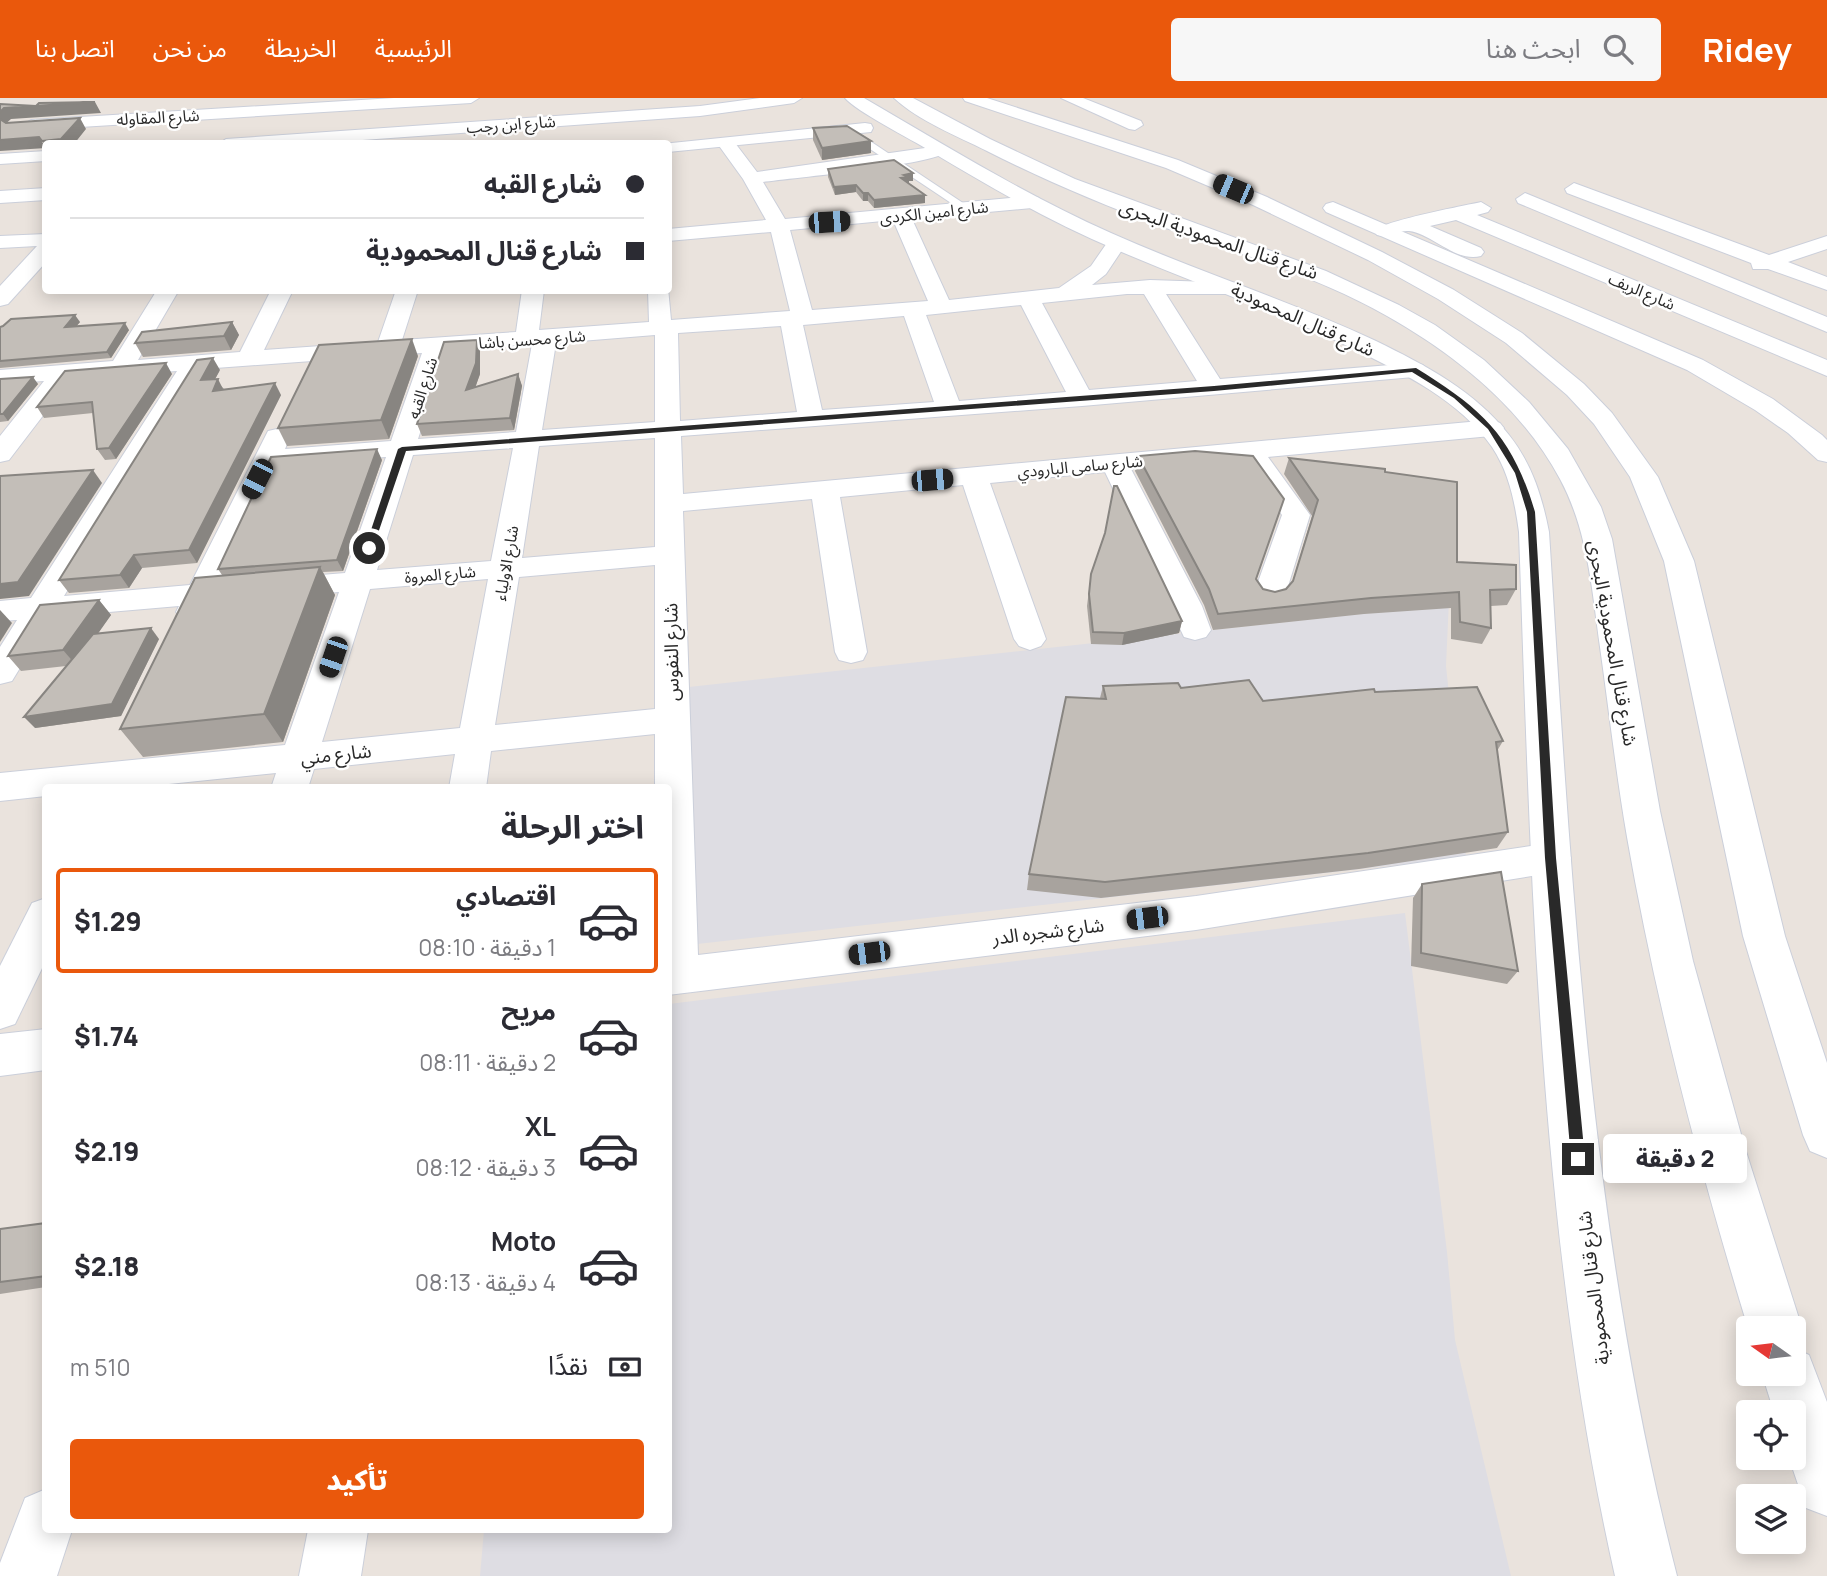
<!DOCTYPE html>
<html lang="ar">
<head>
<meta charset="utf-8">
<style>
  body { margin:0; font-family:Manrope,"Noto Sans Arabic",sans-serif; background:#f7f7f7; color:#2b2b33; direction:rtl; height:100vh; display:flex; flex-direction:column; font-size:26px; white-space:nowrap }
  * { box-sizing:border-box; margin:0 }
  p { font-size:23px; color:#7c7c81 }
  .icon { flex:none; width:38px; height:38px; fill:none; stroke:currentColor; stroke-width:2; stroke-linecap:round; stroke-linejoin:round }
  .map { position:relative; flex:1; overflow:hidden; direction:ltr }
  .details { position:absolute; left:42px; top:686px; width:630px; height:749px; display:flex; flex-direction:column; background:#fff; border-radius:7px; box-shadow:0 4px 18px #0003; direction:rtl }
  .details>* { flex:none }
  .top-card { position:absolute; left:42px; top:42px; width:630px; height:154px; border-radius:7px; box-shadow:0 4px 18px #0003; direction:rtl; display:grid; align-content:center; height:154px; padding:0 28px; background:#fff }
  .needle { width:46px; rotate:284deg }
  .controls { position:absolute; left:1736px; top:1218px; display:grid; gap:14px }
  .controls a { display:grid; place-items:center; width:70px; height:70px; border-radius:7px; background:#fff; box-shadow:0 4px 18px #0003; font-size:35px }
  .end { position:absolute; width:32px; height:32px; margin:-16px; border:9px solid #292929; background:#fff; box-shadow:0 0 0 4px #fff }
  .from { border-radius:50% }
  .bubble { position:absolute; height:49px; border-radius:7px; background:#fff; box-shadow:0 4px 18px #0003; font-size:23px; font-weight:800; line-height:49px; text-align:center; direction:rtl }
  .car { position:absolute; width:21px; height:42px; margin:-21px -10px; border-radius:9px; box-shadow:0 0 5px 2px #0007; background:linear-gradient(#222 24%,#8ab4d8 0 40%,#222 0 76%,#8ab4d8 0 86%,#222 0) }
  .top-card b { display:flex; align-items:center; gap:24px; height:66px; font-size:26px }
  .top-card b+b { border-top:2px solid #e1e1e2 }
  .top-card i { width:18px; height:18px; background:#2b2b33 }
  ul { padding:0; list-style:none }
  li { display:flex; align-items:center; gap:21px; height:105px; margin:0 14px 10px; padding:0 14px; border:4px solid transparent; border-radius:7px }
  li div { flex:1 }
  li b { display:block; font-size:26px }
  li em { font-style:normal; font-weight:800 }
  li.active { border-color:#ea580c }
  li>.icon { width:63px; height:63px; stroke-width:1.5 }
  h2 { padding:0 28px; font-size:32px; line-height:84px }
  .pay { display:flex; align-items:center; gap:18px; height:77px; padding:0 28px; font-size:26px }
  .pay p { margin-inline-start:auto }
  .primary-button { display:flex; gap:14px; margin-top:auto; padding:14px 28px }
  .primary-button a { flex:1; height:80px; border-radius:7px; background:#ea580c; color:#fff; font-size:28px; font-weight:800; line-height:80px; text-align:center }
  header { display:flex; align-items:center; gap:42px; box-sizing:border-box; height:98px; padding:0 35px; background:#ea580c; color:#fff }
  header strong { font-size:33px }
  nav { display:flex; gap:38px; margin-inline-start:auto; font-size:24px }
  .search { width:490px; height:63px; background:#f7f7f7; display:flex; align-items:center; gap:18px; box-sizing:border-box; padding:0 24px; border-radius:7px; color:#7c7c81; font-size:26px }
  .map>svg:first-child { display:block }
  .industrial { fill:#dedde3 }
  .lines { fill:none; stroke-linecap:round; stroke-linejoin:round }
  .lane-casing { stroke:#cbcfda; stroke-width:2 }
  .street-casing { stroke:#cbcfda; stroke-width:2 }
  .secondary-casing { stroke:#cbcfda; stroke-width:2 }
  .lane { fill:#fff; fill-rule:evenodd }
  .street { fill:#fff; fill-rule:evenodd }
  .secondary { fill:#fff; fill-rule:evenodd }
  .wall { fill:#a8a39e }
  .shaded-wall { fill:#888581 }
  .building { fill:#c3beb8; stroke:#888581; stroke-width:2 }
  .route { fill:#292929 }
  .labels { text-anchor:middle; stroke-width:5; stroke-linejoin:round; paint-order:stroke }
  .far-street-label { font-size:16px; fill:#292929; stroke:#fff }
  .street-label { font-size:19px; fill:#292929; stroke:#fff }
</style>
</head>
<body>
<header>
<strong>Ridey</strong>
<div class="search"><svg class="icon" aria-label="search" viewBox="0 0 24 24"><circle cx="10" cy="10" r="6"/><path d="M15 15l6 6"/></svg>ابحث هنا</div>
<nav><a>الرئيسية</a><a>الخريطة</a><a>من نحن</a><a>اتصل بنا</a></nav>
</header>
<div class="map">
<svg width="1827" height="1478" viewBox="0 0 1827 1478">
  <rect width="100%" height="100%" fill="#eae3dd"/>
  <g class="industrial">
    <path d="M1454,392l-8,176 20,191 -769,87 -8,-257 689,-75z"/>
    <path d="M1405,815l42,339 8,88 56,236h-1031l4,-46h184l1,-526z"/>
  </g>
  <g class="lines">
    <g class="lane-casing">
      <path id="lane" d="M846,31h6l120,80 -9,2 -117,-78z"/>
    </g>
    <g class="street-casing">
      <g id="street">
        <path d="M394,0h85l-8,5 -440,27 -8,-5 8,-5z"/>
        <path d="M760,0h42l-8,5 -94,13 -394,28h-88l8,-5 474,-33z"/>
        <path d="M726,40l6,1 25,33 182,-26 9,5c-13,14 -157,27 -185,31l22,37 247,-23 7,2 2,4 -2,4 -7,2 -120,11 37,81 110,-12 32,-22 18,-26h14l3,4 -20,30 -14,11 58,-5 91,3 3,5 -3,5 -8,1h-67l54,85 194,-16 9,2 3,5 -3,5 -9,2 -332,29 -401,30 2,58 808,-74 9,3 4,5 -4,5 -9,3 -223,21 42,58 -25,81 -5,7 -11,3 -11,-3 -5,-7 29,-81 -39,-56 -112,10 71,137 9,24 -5,7 -11,3 -11,-3 -79,-165 -115,11 56,156 -5,7 -11,4 -11,-4 -5,-7 -51,-154 -123,12 27,155 -4,8 -12,3 -12,-3 -4,-8 -23,-153 -129,12 15,444 498,-59 355,-53 14,4 6,11 -6,11 -14,4 -355,57 -528,65v-207h-13v-54l-164,17 -5,37h-37l6,-34 -141,15 -6,19h-37l5,-15 -146,15h-84v8l-46,5v-28l285,-28 54,-153 -127,11 -9,16 -11,3 -11,-3 -5,-7 3,-6 -128,11 -39,64 -12,3v-37l17,-27 -17,1v-20l31,-3 146,-227 -106,8 -62,81 -9,2v-26l44,-55 -44,3v-14l113,-9 44,-71h22l-41,70 102,-8 31,-62h22l-29,60 114,-8 18,-52h22l-16,50 114,-8 6,-42h22l-5,40 110,-8 -1,-32h20v-2l3,32 119,-9 -19,-79 -103,9v-12l98,-9 -23,-41 -26,-36zM893,122l35,81 -116,9 -22,-80zM1127,196h17l53,87 -108,9 -47,-87zM1021,207l45,87 -107,9 -33,-86zM904,218l30,86 -112,8 -19,-85zM781,228l16,86 -117,9 -2,-88zM655,237v87l-113,8 14,-87zM532,246l-16,88 -98,7 28,-88zM422,255l-31,88 -106,8 5,-12 -4,-6 -9,-2 -9,2 -78,154 -126,11 138,-227zM655,340v109l-133,11 17,-112zM513,350l-22,113 -114,9 36,-115zM386,359l-41,116 -123,10 55,-118zM655,467v144l-160,16 24,-148zM488,481l-28,149 -138,14 48,-153z"/>
        <path d="M46,53v10l-46,3v-10z"/>
        <path d="M1574,85l195,72 58,-19v13l-39,13 39,15v13l-59,-21h-15l-2,-6 -184,-70 -2,-4z"/>
        <path d="M1525,95l302,124v15l-309,-129 -2,-4z"/>
        <path d="M1481,104l10,6 -3,4 -11,3 350,145v16l-371,-156 -26,6 51,22 3,4 -3,4c-25,7 -48,-22 -72,-25 -11,-1 -20,7 -32,4l-3,-4c8,-10 89,-25 107,-29z"/>
        <path d="M46,136v28l-38,42 -8,2v-20l37,-40 -37,2v-12z"/>
        <path d="M46,800v62l-31,64 -15,5v-63l32,-63z"/>
        <path d="M46,931v41l-46,6v-42z"/>
        <path d="M46,1391v41h26l-15,46h-57v-13l25,-65z"/>
        <path d="M308,1432h60l-7,46h-62z"/>
      </g>
    </g>
    <g class="secondary-casing">
      <g id="secondary">
        <path d="M845,0h19c81,47 161,97 247,135 87,39 178,67 265,108 49,24 99,50 133,94 23,29 33,61 40,97 22,347 41,707 128,1044h-62c-76,-337 -84,-699 -96,-1044 -4,-29 -10,-60 -27,-85 -32,-46 -87,-73 -136,-97 -78,-38 -160,-66 -239,-100 -65,-27 -127,-63 -187,-99 -19,-12 -73,-39 -85,-53z"/>
        <path d="M894,0h19l77,41 85,40 251,92 73,34 36,20 49,35 45,42 39,47 33,58 11,32 48,272 33,150 51,184 58,183 -8,19v-19h-46c-49,-161 -92,-325 -121,-491 -11,-63 -18,-127 -27,-190 -8,-57 -12,-116 -40,-168 -38,-71 -104,-124 -173,-163 -70,-40 -149,-63 -224,-89 -60,-22 -119,-47 -176,-76 -30,-15 -68,-30 -93,-53z"/>
        <path d="M963,0h24l191,62 89,37 115,55 72,38 68,43 62,51 28,29 46,64 36,84 91,375 42,127v95l-17,-7 -7,-16 -60,-199 -79,-375 -34,-84 -36,-53 -27,-29 -61,-52 -68,-44 -70,-39 -115,-55 -87,-37 -201,-67z"/>
        <path d="M1061,0h22l58,23 2,4 -8,5 -6,-1z"/>
        <path d="M865,25l6,1 2,4 -2,4 -203,20v-8h-6z"/>
        <path d="M46,90v12l-46,3v-12z"/>
        <path d="M1333,104l370,158 70,39 49,36 5,5v22l-9,-2 -30,-27 -33,-23 -68,-40 -361,-158 -3,-4 3,-4z"/>
        <path d="M1794,1250l15,7 18,47v114l-21,-8 -17,-50h5v-46h-20l-12,-38h32z"/>
      </g>
    </g>
    <use href="#lane" class="lane"/>
    <use href="#street" class="street"/>
    <use href="#secondary" class="secondary"/>
  </g>
  <g class="wall">
    <path d="M813,30l58,25 -49,7 -9,-20z"/>
    <path d="M828,71l85,12h-4v3l16,19 -51,5 -6,-7h-5l-7,-9 -21,3 -7,-18z"/>
    <path d="M80,224l-4,4 53,4 -18,28 -111,10v-41z"/>
    <path d="M232,224l7,13 -8,15 -88,7 -8,-14z"/>
    <path d="M477,242l3,11v23l-5,14 43,-14 4,12 -8,44 -92,6 -5,-12z"/>
    <path d="M418,258l-29,83 -102,7 -9,-18z"/>
    <path d="M220,272l-5,9 9,10 57,6 -84,168 -55,5 -13,20 -60,5 -10,-13z"/>
    <path d="M172,276l-56,85 -11,1 -8,-11 -4,-36 -49,5 -7,-11z"/>
    <path d="M0,281l38,5 -30,37 -8,1z"/>
    <path d="M1138,358l146,43 -28,81 7,9 12,3 11,-3 6,-6 20,-67 -28,-42 5,-16 96,14 72,90 59,27 -9,16 -16,1v22l-9,16 -31,-5v-31l-87,6 -151,16 -9,-25 -69,-134z"/>
    <path d="M382,362l-39,111 -20,1 12,23 -52,147 -140,15 -23,-28 102,-154 -4,-6z"/>
    <path d="M1091,476l91,47 -3,12 -57,12 -31,-1 -4,-38z"/>
    <path d="M99,502l12,15 -14,19 62,5 -38,77 -86,12 31,-62 -45,5 -13,-15z"/>
    <path d="M1103,588l78,2 82,13 112,-9 128,49 -6,10 11,81 -11,16 -138,21 -258,29 -74,-8 2,-16 71,-176z"/>
    <path d="M1422,786l96,87 -11,13 -96,-18 2,-68z"/>
    <path d="M46,1125v64l-46,7v-65z"/>
  </g>
  <g class="shaded-wall">
    <path d="M95,4l6,11 -90,6 -9,8 -2,-3v-12l4,-4z"/>
    <path d="M80,20l6,11 -12,15h-28v2l-4,-5z"/>
    <path d="M39,39l7,11 -46,3v-11z"/>
    <path d="M871,43v12l-49,7v-12z"/>
    <path d="M913,75v8h-4v4l-8,-7 3,-3z"/>
    <path d="M856,87v7l-21,3 -1,-8z"/>
    <rect x="863" y="95" width="5" height="8"/>
    <path d="M925,97v8l-51,5v-8z"/>
    <path d="M75,217l5,7 -10,12 -5,-7z"/>
    <path d="M232,224l7,13 -8,15 -7,-14z"/>
    <path d="M125,225l4,7 -18,28 -4,-6z"/>
    <path d="M412,241l6,17 -29,83 -8,-19z"/>
    <path d="M477,242l3,11v23l-10,28 -4,-12z"/>
    <path d="M213,260l7,12 -12,22 -7,-12z"/>
    <path d="M166,265l6,11 -56,85 -7,-11z"/>
    <path d="M518,276l4,12 -8,44 -4,-12z"/>
    <path d="M33,279l5,7 -30,37 -5,-7z"/>
    <path d="M218,281l6,12h-11z"/>
    <path d="M275,285l6,12 -84,168 -8,-13z"/>
    <path d="M377,351l5,11 -39,111 -6,-11z"/>
    <path d="M93,372l9,13 -73,113 -29,3v-15z"/>
    <path d="M134,457l8,13 -13,20 -9,-13z"/>
    <path d="M320,469l15,28 -52,147 -19,-28z"/>
    <path d="M99,502l12,15 -35,50 -13,-15z"/>
    <path d="M0,512l12,13 -12,19z"/>
    <path d="M1182,523l-3,12 -57,12 2,-12z"/>
    <path d="M151,530l8,11 -38,77 -86,12 -11,-11z"/>
  </g>
  <g class="building">
    <path d="M95,4l-91,6 -4,4v-8l36,2 3,-3z"/>
    <path d="M80,20l-19,21 -19,2 -3,-4 -39,3v-21l6,4z"/>
    <path d="M847,28l24,15 -49,7 -9,-20z"/>
    <path d="M894,62l19,13 -9,2 5,2 -8,1 24,17 -51,5 -6,-7h-5l-7,-8 -22,2 -6,-18z"/>
    <path d="M75,217l-10,12 60,-4 -18,29 -107,9v-34l3,-1 8,-7z"/>
    <path d="M232,224l-8,14 -89,7 7,-11z"/>
    <path d="M412,241l-31,81 -103,8 41,-83z"/>
    <path d="M477,242l-1,23 -10,27 52,-16 -8,44 -93,6 27,-82z"/>
    <path d="M213,260l-12,22 17,-1 -5,12 62,-8 -86,167 -55,5 -14,20 -61,5 138,-220z"/>
    <path d="M166,265l-57,85 -12,1 -5,-47 -55,5 28,-36z"/>
    <path d="M33,279l-30,37h-3v-35z"/>
    <path d="M377,351l-40,111 -119,9 53,-112z"/>
    <path d="M1195,353l58,5 31,43 -28,80 7,10 12,3 11,-3 7,-8 25,-81 -29,-42 96,11v3l72,10v80l59,3v24l-26,1 1,38 -31,-6 -1,-30 -88,6 -153,16 -9,-25 -71,-133z"/>
    <path d="M93,372l-75,112 -18,2v-108z"/>
    <path d="M1114,388h3l65,135 -58,12 -31,-1 -4,-38 2,-20 14,-41z"/>
    <path d="M320,469l-56,147 -144,15 75,-151z"/>
    <path d="M99,502l-36,50 -55,6 32,-51z"/>
    <path d="M151,530l-39,76 -88,13 69,-83z"/>
    <path d="M1249,582l14,21 111,-12 1,3 102,-5 26,54 -7,1 12,90 -140,21 -263,29 -76,-8 37,-177 40,2 -3,-13 75,-3 3,5z"/>
    <path d="M1501,774l17,99 -97,-18 1,-69z"/>
    <path d="M46,1125v53l-46,6v-53z"/>
  </g>
  <path class="route" d="M1416,270c66,41 96,67 119,144l21,346 29,301 -7,7 -7,-7 -26,-301 -18,-346 -12,-39 -27,-44 -34,-31 -42,-26 -198,19 -808,60 -33,97 -4,3 -4,-3 33,-99 4,-2 812,-61z"/>
  <g class="labels">
    <g class="far-street-label">
      <text transform="translate(158 19) rotate(-3)" y="6">شارع المقاوله</text>
      <text transform="translate(511 26) rotate(-4)" y="6">شارع ابن رجب</text>
      <text transform="translate(934 114) rotate(-6)" y="6">شارع امين الكردى</text>
      <text transform="translate(1642 193) rotate(23)" y="6">شارع الريف</text>
      <text transform="translate(532 241) rotate(-4)" y="6">شارع محسن باشا</text>
      <text transform="translate(422 290) rotate(-72)" y="6">شارع القبه</text>
      <text transform="translate(1080 368) rotate(-5)" y="6">شارع سامى البارودي</text>
      <text transform="translate(506 465) rotate(-80)" y="6">شارع الاولياء</text>
      <text transform="translate(440 476) rotate(-5)" y="6">شارع المروة</text>
    </g>
    <g class="street-label">
      <text transform="translate(1219 141) rotate(19)" y="7">شارع قنال المحمودية البحرى</text>
      <text transform="translate(1303 221) rotate(24)" y="7">شارع قنال المحمودية</text>
      <text transform="translate(1613 545) rotate(80)" y="7">شارع قنال المحمودية البحرى</text>
      <text transform="translate(671 554) rotate(-91)" y="7">شارع النفوس</text>
      <text transform="translate(336 656) rotate(-6)" y="7">شارع مني</text>
      <text transform="translate(1048 833) rotate(-7)" y="7">شارع شجره الدر</text>
      <text transform="translate(1593 1190) rotate(-97)" y="7">شارع قنال المحمودية</text>
    </g>
  </g>
</svg>
<div class="controls">
<a><svg class="needle" viewBox="-14 -14 28 28"><path d="M0-13l5 13h-10z" fill="#e53935"/><path d="M0 13l5-13h-10z" fill="#7c7c81"/></svg></a>
<a><svg class="icon" aria-label="locate" viewBox="0 0 24 24"><circle cx="12" cy="12" r="6"/><path d="M12 2v4M12 18v4M2 12h4M18 12h4"/></svg></a>
<a><svg class="icon" aria-label="layers" viewBox="0 0 24 24"><path d="M12 4l9 5-9 5-9-5zM3 14l9 5 9-5"/></svg></a>
</div>
<i class="end from" style="left:369px;top:450px"></i>
<i class="end" style="left:1578px;top:1061px"></i>
<div class="bubble" style="left:1603px;top:1036px;width:144px">2 دقيقة</div>
<i class="car" style="left:1233px;top:91px;rotate:293deg"></i>
<i class="car" style="left:829px;top:124px;rotate:86deg"></i>
<i class="car" style="left:257px;top:381px;rotate:207deg"></i>
<i class="car" style="left:932px;top:382px;rotate:85deg"></i>
<i class="car" style="left:333px;top:559px;rotate:199deg"></i>
<i class="car" style="left:1147px;top:820px;rotate:263deg"></i>
<i class="car" style="left:869px;top:855px;rotate:263deg"></i>
<div class="top-card">
<b><i class="from"></i>شارع القبه</b>
<b><i></i>شارع قنال المحمودية</b>
</div>
<section class="details">
<h2>اختر الرحلة</h2>
<ul>
<li class="active"><svg class="icon" aria-label="car" viewBox="0 0 24 24"><path d="M5 17H2v-5l4-1 3-4h7l3 4 3 1v5h-3M9 17h6M6 11h13"/><circle cx="7" cy="17" r="2"/><circle cx="17" cy="17" r="2"/></svg><div><b>اقتصادي</b><p>1 دقيقة · 08:10</p></div><em>$1.29</em></li>
<li><svg class="icon" aria-label="car" viewBox="0 0 24 24"><path d="M5 17H2v-5l4-1 3-4h7l3 4 3 1v5h-3M9 17h6M6 11h13"/><circle cx="7" cy="17" r="2"/><circle cx="17" cy="17" r="2"/></svg><div><b>مريح</b><p>2 دقيقة · 08:11</p></div><em>$1.74</em></li>
<li><svg class="icon" aria-label="car" viewBox="0 0 24 24"><path d="M5 17H2v-5l4-1 3-4h7l3 4 3 1v5h-3M9 17h6M6 11h13"/><circle cx="7" cy="17" r="2"/><circle cx="17" cy="17" r="2"/></svg><div><b>XL</b><p>3 دقيقة · 08:12</p></div><em>$2.19</em></li>
<li><svg class="icon" aria-label="car" viewBox="0 0 24 24"><path d="M5 17H2v-5l4-1 3-4h7l3 4 3 1v5h-3M9 17h6M6 11h13"/><circle cx="7" cy="17" r="2"/><circle cx="17" cy="17" r="2"/></svg><div><b>Moto</b><p>4 دقيقة · 08:13</p></div><em>$2.18</em></li>
</ul>
<div class="pay"><svg class="icon" aria-label="cash" viewBox="0 0 24 24"><path d="M3 7h18v10H3z"/><circle cx="12" cy="12" r="2"/></svg>نقدًا<p>510 m</p></div>
<div class="primary-button"><a>تأكيد</a></div>
</section>
</div>
</body>
</html>
